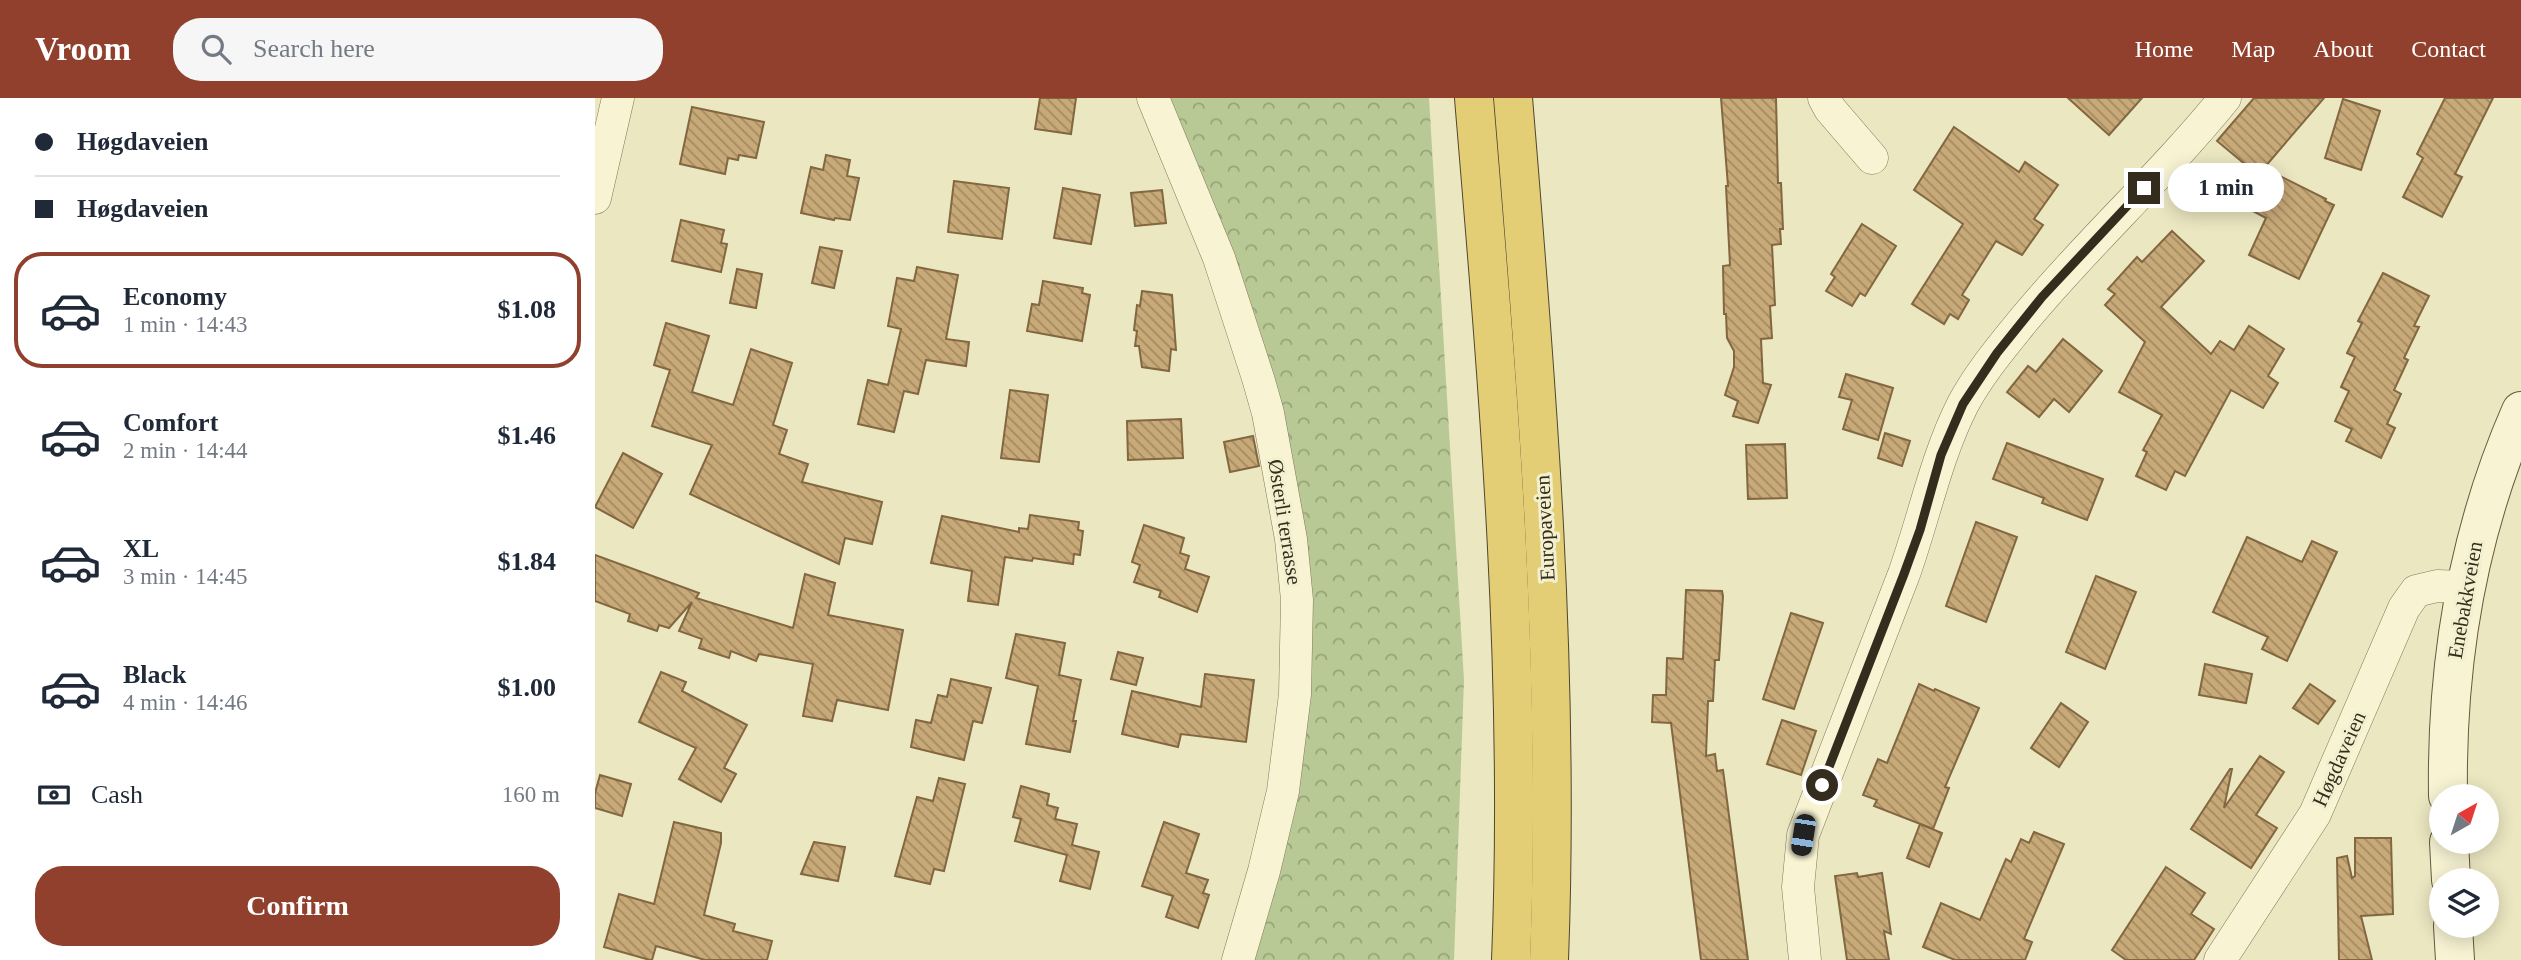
<!DOCTYPE html>
<html lang="en">
<head>
<meta charset="utf-8">
<style>
  body { margin:0; font-family:Georgia,serif; background:#f6f6f7; color:#1f2937; height:100vh; display:flex; flex-direction:column; font-size:26px; white-space:nowrap }
  * { box-sizing:border-box; margin:0 }
  p { font-size:23px; color:#747a83 }
  .icon { flex:none; width:38px; height:38px; fill:none; stroke:currentColor; stroke-width:2; stroke-linecap:round; stroke-linejoin:round }
  .map { position:relative; flex:1; overflow:hidden }
  .details { display:flex; flex-direction:column; background:#fff; width:595px }
  .details>* { flex:none }
  .hud { display:grid; align-content:center; height:154px; padding:0 35px; background:#fff }
  .needle { width:46px; rotate:39deg }
  .fabs { position:absolute; left:1834px; top:686px; display:grid; gap:14px }
  .fabs a { display:grid; place-items:center; width:70px; height:70px; border-radius:50%; background:#fff; box-shadow:0 4px 18px #0003; font-size:35px }
  .end { position:absolute; width:32px; height:32px; margin:-16px; border:9px solid #342d1d; background:#fff; box-shadow:0 0 0 4px #fff }
  .from { border-radius:50% }
  .bubble { position:absolute; height:49px; border-radius:24px; background:#fff; box-shadow:0 4px 18px #0003; font-size:23px; font-weight:700; line-height:49px; text-align:center }
  .car { position:absolute; width:21px; height:42px; margin:-21px -10px; border-radius:9px; box-shadow:0 0 5px 2px #0007; background:linear-gradient(#222 24%,#8ab4d8 0 40%,#222 0 76%,#8ab4d8 0 86%,#222 0) }
  .hud b { display:flex; align-items:center; gap:24px; height:66px; font-size:26px }
  .hud b+b { border-top:2px solid #e0e1e3 }
  .hud i { width:18px; height:18px; background:#1f2937 }
  ul { padding:0; list-style:none }
  li { display:flex; align-items:center; gap:21px; height:116px; margin:0 14px 10px; padding:0 21px; border:4px solid transparent; border-radius:28px }
  li div { flex:1 }
  li b { display:block; font-size:26px }
  li em { font-style:normal; font-weight:700 }
  li.on { border-color:#90402c }
  li>.icon { width:63px; height:63px; stroke-width:1.5 }
  .pay { display:flex; align-items:center; gap:18px; height:77px; padding:0 35px; font-size:26px }
  .pay p { margin-inline-start:auto }
  .primary-button { display:flex; gap:14px; margin-top:auto; padding:14px 35px }
  .primary-button a { flex:1; height:80px; border-radius:28px; background:#90402c; color:#fff; font-size:28px; font-weight:700; line-height:80px; text-align:center }
  header { display:flex; align-items:center; gap:42px; box-sizing:border-box; height:98px; padding:0 35px; background:#90402c; color:#fff }
  header strong { font-size:33px }
  nav { display:flex; gap:38px; margin-inline-start:auto; font-size:24px }
  .search { width:490px; height:63px; background:#f6f6f7; display:flex; align-items:center; gap:18px; box-sizing:border-box; padding:0 24px; border-radius:28px; color:#747a83; font-size:26px }
  main { display:flex; flex:1; min-height:0 }
  .map>svg:first-child { display:block }
  .forest { fill:url(#forest-crowns) }
  .building { fill:url(#building-back-hatch); stroke:#826740; stroke-width:2 }
  .lines { fill:none; stroke-linecap:round; stroke-linejoin:round }
  .minor-casing { stroke:#847859; stroke-width:33 }
  .secondary-casing { stroke:#65593d; stroke-width:40 }
  .trunk-casing { stroke:#51462e; stroke-width:40 }
  .minor { stroke:#f7f3d3; stroke-width:32 }
  .secondary { stroke:#f7f3d3; stroke-width:38 }
  .trunk { stroke:#e3ce76; stroke-width:38 }
  .route { stroke:#342d1d; stroke-width:9 }
  .labels { text-anchor:middle; stroke-width:6; stroke-linejoin:round; paint-order:stroke }
  .street-label { font-size:21px; fill:#342d1d; stroke:#f3f0d0 }
</style>
</head>
<body>
<header>
<strong>Vroom</strong>
<div class="search"><svg class="icon" aria-label="search" viewBox="0 0 24 24"><circle cx="10" cy="10" r="6"/><path d="M15 15l6 6"/></svg>Search here</div>
<nav><a>Home</a><a>Map</a><a>About</a><a>Contact</a></nav>
</header>
<main>
<section class="details">
<div class="hud">
<b><i class="from"></i>Høgdaveien</b>
<b><i></i>Høgdaveien</b>
</div>
<ul>
<li class="on"><svg class="icon" aria-label="car" viewBox="0 0 24 24"><path d="M5 17H2v-5l4-1 3-4h7l3 4 3 1v5h-3M9 17h6M6 11h13"/><circle cx="7" cy="17" r="2"/><circle cx="17" cy="17" r="2"/></svg><div><b>Economy</b><p>1 min · 14:43</p></div><em>$1.08</em></li>
<li><svg class="icon" aria-label="car" viewBox="0 0 24 24"><path d="M5 17H2v-5l4-1 3-4h7l3 4 3 1v5h-3M9 17h6M6 11h13"/><circle cx="7" cy="17" r="2"/><circle cx="17" cy="17" r="2"/></svg><div><b>Comfort</b><p>2 min · 14:44</p></div><em>$1.46</em></li>
<li><svg class="icon" aria-label="car" viewBox="0 0 24 24"><path d="M5 17H2v-5l4-1 3-4h7l3 4 3 1v5h-3M9 17h6M6 11h13"/><circle cx="7" cy="17" r="2"/><circle cx="17" cy="17" r="2"/></svg><div><b>XL</b><p>3 min · 14:45</p></div><em>$1.84</em></li>
<li><svg class="icon" aria-label="car" viewBox="0 0 24 24"><path d="M5 17H2v-5l4-1 3-4h7l3 4 3 1v5h-3M9 17h6M6 11h13"/><circle cx="7" cy="17" r="2"/><circle cx="17" cy="17" r="2"/></svg><div><b>Black</b><p>4 min · 14:46</p></div><em>$1.00</em></li>
</ul>
<div class="pay"><svg class="icon" aria-label="cash" viewBox="0 0 24 24"><path d="M3 7h18v10H3z"/><circle cx="12" cy="12" r="2"/></svg>Cash<p>160 m</p></div>
<div class="primary-button"><a>Confirm</a></div>
</section>
<div class="map">
<svg width="1926" height="862" viewBox="0 0 1926 862">
  <defs>
    <pattern id="forest-crowns" width="20" height="18" patternUnits="userSpaceOnUse" patternTransform="scale(1.75)"><rect width="20" height="18" fill="#b8c995"/><path d="M2 6a3 3 0 1 1 6 0M12 15a3 3 0 1 1 6 0" fill="none" stroke="#96a479"/></pattern>
    <pattern id="building-back-hatch" width="6" height="6" patternUnits="userSpaceOnUse" patternTransform="scale(1.75)"><rect width="6" height="6" fill="#c8a978"/><path d="M-1 5l2 2M0 0l6 6M5-1l2 2" fill="none" stroke="#a38a62"/></pattern>
  </defs>
  <rect width="100%" height="100%" fill="#ebe7c1"/>
  <path class="forest" d="M552,0h282l35,582 -10,280h-213l57,-272 -31,-266z"/>
  <g class="building">
    <path d="M445,0h36l-5,36 -36,-5z"/>
    <path d="M1126,0h55l2,85h3l2,46h-3l1,15 -9,1 3,60 -5,1 2,32 -11,1 2,44 8,2 -13,38 -25,-7 5,-15 -13,-6 9,-28v-16l-7,-13 -1,-24h-2l-1,-48 7,-1 -4,-79h2z"/>
    <path d="M1473,0h74l-33,37z"/>
    <path d="M1659,0h70l-66,77 -41,-34z"/>
    <path d="M1850,0h48l-38,76 7,3 -20,40 -39,-20 20,-39 -6,-4z"/>
    <path d="M1748,1l37,12 -19,59 -36,-12z"/>
    <path d="M97,9l72,15 -8,36 -17,-3 -1,5 -10,-2 -3,16 -45,-10z"/>
    <path d="M1359,29l65,45 6,-10 33,23 -24,34 9,6 -21,30 -26,-14 -34,54 7,5 -11,19 -8,-5 -6,10 -32,-20 51,-80 -49,-34z"/>
    <path d="M231,57l24,5 -3,16 12,2 -9,42 -15,-2 -1,2 -33,-7 10,-46 12,3z"/>
    <path d="M1675,73l56,28 -1,2 9,4 -35,74 -50,-24 17,-37 -15,-8z"/>
    <path d="M359,83l55,7 -7,51 -54,-7z"/>
    <path d="M468,90l37,7 -9,49 -37,-6z"/>
    <path d="M567,92l4,33 -31,3 -4,-33z"/>
    <path d="M86,122l43,10 -3,13 6,1 -6,28 -49,-11z"/>
    <path d="M1267,126l34,22 -31,50 -5,-3 -8,13 -26,-15 9,-14 -4,-3z"/>
    <path d="M1577,133l32,30 -43,46 50,47 9,-13 14,9 15,-24 35,23 -16,27 10,7 -15,25 -32,-18 -46,86 -10,-5 -9,19 -30,-14 11,-24 -4,-2 19,-35 -43,-23 26,-50 -40,-37 10,-11 -7,-5 29,-32 5,5z"/>
    <path d="M225,149l22,4 -8,37 -22,-5z"/>
    <path d="M322,169l41,8 -12,64 23,3 -3,24 -40,-6 -8,34 -14,-3 -10,41 -36,-8 10,-44 20,5 13,-56 -13,-3 9,-48 17,3z"/>
    <path d="M142,171l25,5 -6,34 -26,-5z"/>
    <path d="M1788,175l46,23 -15,30 5,1 -15,31 4,2 -14,30 7,4 -14,30 8,4 -14,30 -35,-17 6,-12 -17,-8 14,-30 -8,-4 14,-30 -8,-4 15,-30 -4,-2z"/>
    <path d="M448,183l40,7 -1,5 8,2 -8,46 -55,-10 5,-27 7,1z"/>
    <path d="M547,193l30,4 4,55 -5,-1 -2,22 -27,-4 -3,-21h-4l2,-15 -3,-1 3,-25 3,1z"/>
    <path d="M71,225l43,13 -17,56 41,13 18,-56 41,14 -19,62 14,5 -8,24 29,10 -6,18 80,20 -10,42 -27,-6 -6,26 -149,-70 22,-49 -60,-19 18,-56 -16,-5z"/>
    <path d="M1468,241l39,32 -33,41 -15,-13 -15,18 -32,-25 21,-26 8,6z"/>
    <path d="M1251,276l47,14 -15,52 -35,-11 9,-29 -13,-3z"/>
    <path d="M415,292l38,5 -9,67 -38,-4z"/>
    <path d="M586,321l2,39 -55,2 -1,-39z"/>
    <path d="M1290,335l25,8 -8,25 -24,-8z"/>
    <path d="M658,338l6,30 -29,6 -6,-30z"/>
    <path d="M1412,345l96,36 -16,41 -45,-17 2,-5 -51,-19z"/>
    <path d="M1190,346l2,54 -39,1 -2,-54z"/>
    <path d="M28,355l39,21 -29,54 -38,-21z"/>
    <path d="M435,417l49,7 -1,8 5,1 -3,24 -6,-1 -1,10 -40,-6 -1,3 -27,-4 -7,48 -30,-4 4,-30 -41,-8 11,-47 77,16v-4l9,1z"/>
    <path d="M1381,424l41,15 -31,85 -40,-16z"/>
    <path d="M549,427l40,13 -4,15 9,3 -4,13 24,8 -12,35 -38,-15 2,-6 -27,-9 6,-17 -8,-3z"/>
    <path d="M1652,439l55,25 10,-21 25,11 -50,109 -25,-12 6,-12 -55,-25z"/>
    <path d="M0,457l104,38 -3,5 97,30 12,-54 30,9 -7,32 75,15 -15,80 -51,-10 -5,21 -29,-5 10,-52 -54,-10 -3,7 -25,-10 -2,7 -30,-10 3,-9 -23,-8 13,-29 -23,26 -10,-3 -2,6 -29,-10 2,-7 -35,-13z"/>
    <path d="M1501,478l40,16 -31,77 -39,-17z"/>
    <path d="M1091,492l36,1 1,5 -4,64h-4l-2,41h-5l-2,55 9,-2 2,17 6,-1 25,190h-47l-30,-237 -19,-1 1,-27h13l1,-37 16,1z"/>
    <path d="M1196,515l32,10 -29,86 -31,-10z"/>
    <path d="M421,536l49,9 -6,32 22,5 -8,41h3l-6,31 -44,-8 12,-58 -32,-8z"/>
    <path d="M523,554l25,6 -7,27 -25,-6z"/>
    <path d="M1610,566l47,10 -6,29 -47,-8z"/>
    <path d="M66,574l25,10 -4,9 65,34 -23,43 12,6 -15,28 -42,-23 17,-31 -57,-26z"/>
    <path d="M610,576l49,6 -8,62 -65,-8 -3,13 -56,-13 10,-43 69,16z"/>
    <path d="M356,581l40,9 -9,35 -9,-2 -9,39 -53,-13 5,-27 15,3 7,-28 9,2z"/>
    <path d="M1324,586l15,7 1,-2 44,19 -34,79 4,1 -16,41 -59,-23 3,-6 -14,-5 15,-36 9,4z"/>
    <path d="M1715,586l25,17 -17,23 -25,-16z"/>
    <path d="M1466,605l27,19 -29,45 -28,-19z"/>
    <path d="M1187,622l34,11 -15,44 -34,-11z"/>
    <path d="M1665,658l24,16 -28,43 21,13 -26,40 -60,-39 39,-60h2l-8,39z"/>
    <path d="M5,677l31,9 -9,32 -27,-8v-15z"/>
    <path d="M344,680l26,6 -21,87 -10,-2 -4,15 -35,-8 22,-79 16,4z"/>
    <path d="M426,688l28,8 -2,11 11,3 -3,11 22,5 -5,21 27,7 -9,37 -30,-8 7,-26 -52,-14 6,-22 -8,-2z"/>
    <path d="M79,724l47,11v10l-17,72 31,9 -2,7 39,10 -5,19h-62l-49,-14 -4,14h-2l-46,-13 15,-53 35,10z"/>
    <path d="M569,724l35,12 -13,39 22,7 -5,13 6,2 -11,33 -32,-11 7,-21 -31,-10z"/>
    <path d="M1325,726l22,9 -13,34 -22,-9z"/>
    <path d="M1439,734l30,12 -40,95 8,3 -7,18h-70l-32,-13 18,-44 39,17 26,-61 5,3 10,-23 8,4z"/>
    <path d="M1760,740h36l2,76 -32,2 11,44h-33l-2,-102 10,-2 5,22 3,-2z"/>
    <path d="M219,744l31,5 -7,34 -37,-7z"/>
    <path d="M1571,769l39,26 -14,21 23,15 -20,31h-68l-14,-10z"/>
    <path d="M1262,775l1,4 24,-4 9,61 -7,-3 5,29h-42l-12,-84z"/>
  </g>
  <g class="lines">
    <g class="minor-casing">
      <g id="minor">
        <path d="M558,0l66,160 39,120 10,35 23,126 6,61 -2,94 -12,97 -19,80 -26,89"/>
        <path d="M1229,0l6,11 42,49"/>
        <path d="M0,100l23,-100"/>
        <path d="M1210,862l-7,-73 5,-52 101,-261c20,-56 32,-117 59,-170 16,-30 38,-56 59,-82 64,-78 140,-146 203,-224"/>
        <path d="M1625,862l95,-146 89,-206 12,-17 21,-5 27,1"/>
      </g>
    </g>
    <g class="secondary-casing">
      <g id="secondary">
        <path d="M1853,698c-2,-133 19,-262 73,-385"/>
        <path d="M1854,744l2,38"/>
        <path d="M1858,828l2,34"/>
      </g>
    </g>
    <g class="trunk-casing">
      <g id="trunk">
        <path d="M879,0c24,287 49,574 37,862"/>
        <path d="M918,0c24,288 47,573 36,862"/>
      </g>
    </g>
    <use href="#minor" class="minor"/>
    <use href="#secondary" class="secondary"/>
    <use href="#trunk" class="trunk"/>
  </g>
  <g class="lines">
    <path class="route" d="M1227,687l82,-211 16,-44 21,-75 22,-51 34,-51 45,-56 102,-109"/>
  </g>
  <g class="labels">
    <g class="street-label">
      <text transform="translate(690 424) rotate(81)" y="7">Østerli terrasse</text>
      <text transform="translate(950 430) rotate(-93)" y="7">Europaveien</text>
      <text transform="translate(1870 502) rotate(-80)" y="7">Enebakkveien</text>
      <text transform="translate(1744 661) rotate(-66)" y="7">Høgdaveien</text>
    </g>
  </g>
</svg>
<div class="fabs">
<a><svg class="needle" viewBox="-14 -14 28 28"><path d="M0-13l5 13h-10z" fill="#e53935"/><path d="M0 13l5-13h-10z" fill="#747a83"/></svg></a>
<a><svg class="icon" aria-label="layers" viewBox="0 0 24 24"><path d="M12 4l9 5-9 5-9-5zM3 14l9 5 9-5"/></svg></a>
</div>
<i class="end from" style="left:1227px;top:687px"></i>
<i class="end" style="left:1549px;top:90px"></i>
<div class="bubble" style="left:1573px;top:65px;width:116px">1 min</div>
<i class="car" style="left:1208px;top:737px;rotate:189deg"></i>
</div>
</main>
</body>
</html>
